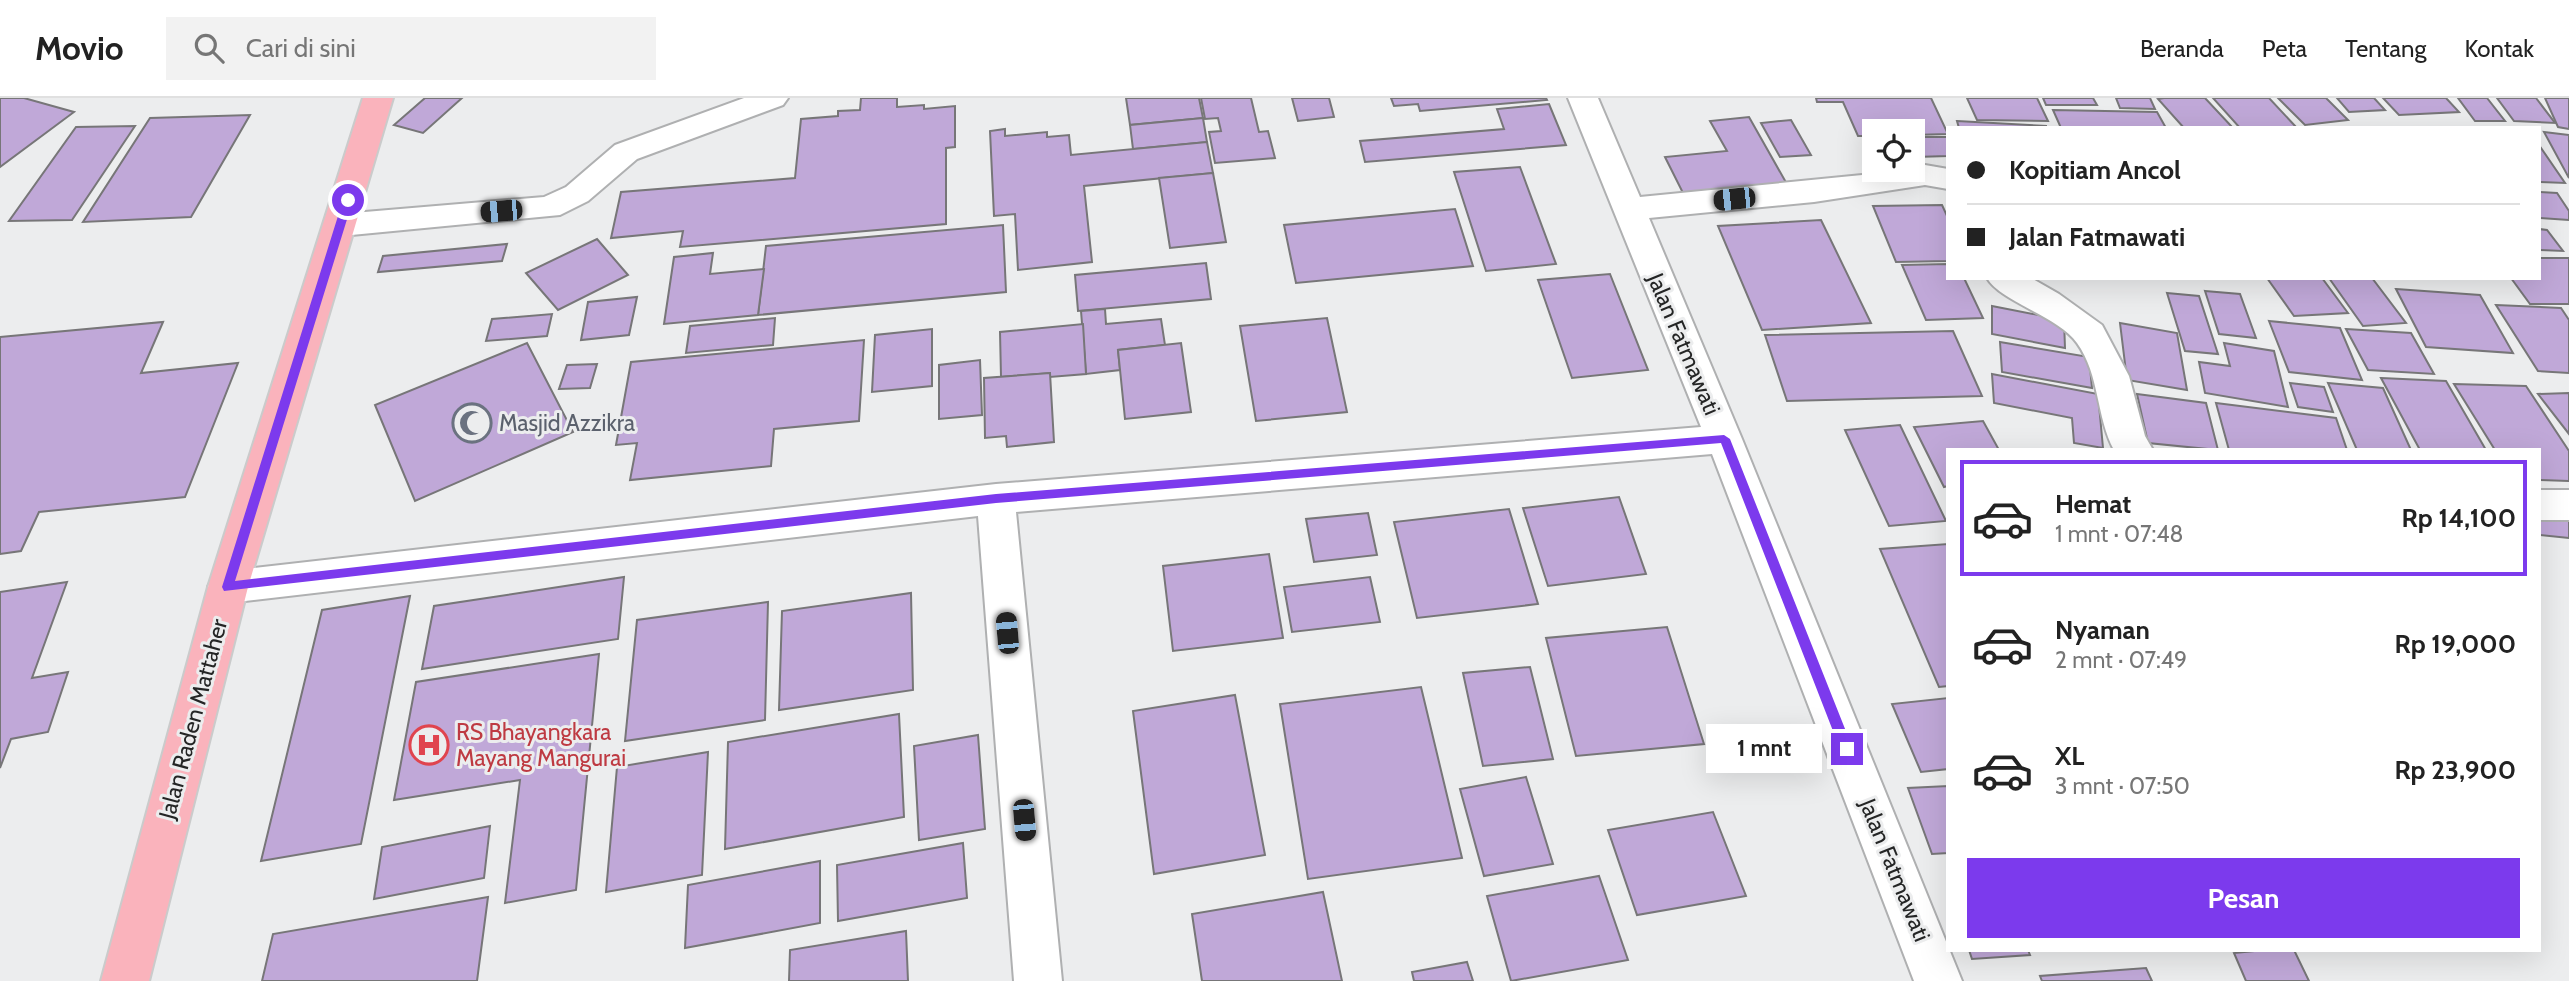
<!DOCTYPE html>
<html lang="id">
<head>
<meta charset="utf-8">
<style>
  body { margin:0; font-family:Cabin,sans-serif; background:#f2f2f2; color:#222; height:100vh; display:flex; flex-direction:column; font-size:26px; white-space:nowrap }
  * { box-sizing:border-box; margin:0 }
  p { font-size:23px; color:#767676 }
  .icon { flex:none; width:38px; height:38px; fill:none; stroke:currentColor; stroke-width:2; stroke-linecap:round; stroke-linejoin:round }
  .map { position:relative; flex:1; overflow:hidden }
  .side { position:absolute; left:1946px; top:350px; width:595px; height:504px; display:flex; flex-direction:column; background:#fff; border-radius:0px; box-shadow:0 7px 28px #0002 }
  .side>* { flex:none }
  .hud { position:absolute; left:1946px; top:28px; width:595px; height:154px; border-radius:0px; box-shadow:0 7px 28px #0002; display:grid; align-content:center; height:154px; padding:0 21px; background:#fff }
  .fabs { position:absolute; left:1862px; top:21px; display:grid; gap:14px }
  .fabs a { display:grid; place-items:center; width:63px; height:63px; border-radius:0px; background:#fff; box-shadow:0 7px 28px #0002; font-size:35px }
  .end { position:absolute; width:32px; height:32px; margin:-16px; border:9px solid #7c3aed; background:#fff; box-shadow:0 0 0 4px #fff }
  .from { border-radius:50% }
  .bubble { position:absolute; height:49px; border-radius:0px; background:#fff; box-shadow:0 7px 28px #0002; font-size:23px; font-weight:700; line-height:49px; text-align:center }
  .car { position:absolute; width:21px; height:42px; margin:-21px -10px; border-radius:9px; box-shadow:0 0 5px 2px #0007; background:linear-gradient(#222 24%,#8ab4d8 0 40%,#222 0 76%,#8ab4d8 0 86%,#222 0) }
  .hud b { display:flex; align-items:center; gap:24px; height:66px; font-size:26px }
  .hud b+b { border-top:2px solid #e0e0e0 }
  .hud i { width:18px; height:18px; background:#222 }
  ul { padding:12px 0 0; list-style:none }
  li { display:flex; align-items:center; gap:21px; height:116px; margin:0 14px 10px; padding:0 7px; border:4px solid transparent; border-radius:0px }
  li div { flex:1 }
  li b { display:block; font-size:26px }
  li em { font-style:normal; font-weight:700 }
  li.active { border-color:#7c3aed }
  li>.icon { width:63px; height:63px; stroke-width:1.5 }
  .action { display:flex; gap:14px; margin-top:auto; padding:14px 21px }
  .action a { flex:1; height:80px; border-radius:0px; background:#7c3aed; color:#fff; font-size:28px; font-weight:700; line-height:80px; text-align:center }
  header { display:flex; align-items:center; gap:42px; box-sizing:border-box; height:98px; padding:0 35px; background:#fff; border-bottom:2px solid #e0e0e0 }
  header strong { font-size:33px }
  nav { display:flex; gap:38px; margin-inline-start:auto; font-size:24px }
  .search { width:490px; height:63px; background:#f2f2f2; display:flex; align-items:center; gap:18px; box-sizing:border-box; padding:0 24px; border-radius:0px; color:#767676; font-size:26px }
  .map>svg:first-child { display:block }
  .building { fill:#c0a8d8; stroke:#777678; stroke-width:2 }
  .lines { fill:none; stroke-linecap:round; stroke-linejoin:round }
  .minor-casing { stroke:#afb0b1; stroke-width:4 }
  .major-casing { stroke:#cacbcb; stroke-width:4 }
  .minor { fill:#fff; fill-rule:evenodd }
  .major { fill:#fab3bc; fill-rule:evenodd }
  .route { fill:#7c3aed }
  .labels { text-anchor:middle; stroke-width:6; stroke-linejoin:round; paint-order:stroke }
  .street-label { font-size:23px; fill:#242525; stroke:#ecedee }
  .worship-label { font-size:23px; fill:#5b616d; stroke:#ecedee; text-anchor:start }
  .health-label { font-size:23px; fill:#be3a42; stroke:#ecedee; text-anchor:start }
</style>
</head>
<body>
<header>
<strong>Movio</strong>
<div class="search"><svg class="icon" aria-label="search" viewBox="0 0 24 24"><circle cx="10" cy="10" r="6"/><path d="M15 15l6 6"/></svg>Cari di sini</div>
<nav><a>Beranda</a><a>Peta</a><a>Tentang</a><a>Kontak</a></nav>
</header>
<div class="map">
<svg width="2569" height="883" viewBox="0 0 2569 883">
  <rect width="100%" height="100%" fill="#ecedee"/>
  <g class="building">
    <path d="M0,0h24l50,14 -74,55z"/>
    <path d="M425,0h37l-39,35 -29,-8z"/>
    <path d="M861,0h36v9l27,-2v4l31,-3v41l-9,1v76l-266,23 3,-16 -72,7 10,-46 174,-14 6,-59 37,-3v-5l22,-1z"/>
    <path d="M1126,0h73l4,20 -73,7z"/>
    <path d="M1201,0h50l8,34 9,-1 7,27 -60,5 -6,-31 12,-1 -3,-13 -13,1z"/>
    <path d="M1292,0h37l5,19 -36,4z"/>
    <path d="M1391,0h155l1,2 -127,11 -2,-7 -24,2z"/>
    <path d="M1816,0h115l17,36 -35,1v-4h-39v5h-16l-15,-34h-26z"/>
    <path d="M1967,0h70l11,23 -71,-1z"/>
    <path d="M2043,0h50l4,7h-51z"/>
    <path d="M2116,0h34l5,11 -35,-1z"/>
    <path d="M2164,0h41l28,30h-49l-26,-29z"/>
    <path d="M2213,0h56l28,30h-57z"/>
    <path d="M2278,0h48l22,22 -43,5z"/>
    <path d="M2337,0h37l11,12 -36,2z"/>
    <path d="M2383,0h63l13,14 -60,3z"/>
    <path d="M2458,0h29l18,23h-30z"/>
    <path d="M2497,0h39l19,25 -41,-2z"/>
    <path d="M2545,0h24v31l-11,-2z"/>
    <path d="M1549,6l17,41 -201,17 -5,-21 144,-12 -7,-20z"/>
    <path d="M2053,12l104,2 9,16h-105z"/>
    <path d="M250,17l-59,102 -108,5 67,-104z"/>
    <path d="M1749,19l39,69 -103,11 -20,-40 62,-6 -17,-30z"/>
    <path d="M1203,20l4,24 -74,7 -3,-24z"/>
    <path d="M1791,22l20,35 -31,2 -19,-34z"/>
    <path d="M1957,23l89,5v2h-87z"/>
    <path d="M135,28l-63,94 -63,1 67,-94z"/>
    <path d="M1005,31v7l42,-4v5l22,-2 2,20 136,-13 6,31 -129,13 8,76 -74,8 -3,-56 -21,2 -4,-85z"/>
    <path d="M2544,34l25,3v43z"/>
    <path d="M1913,39h35v19l-33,1z"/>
    <path d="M2539,47l26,38 -26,-1z"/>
    <path d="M1520,69l36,97 -70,7 -32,-99z"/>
    <path d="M1213,75l13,69 -56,6 -11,-70z"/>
    <path d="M2539,94l18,1 12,18v9l-30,-2z"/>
    <path d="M1942,107l6,13v43l-52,1 -23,-56z"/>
    <path d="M1455,111l18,57 -177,17 -12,-58z"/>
    <path d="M1821,122l50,103 -109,7 -44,-104z"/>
    <path d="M1003,127l3,67 -248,23 8,-69z"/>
    <path d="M2539,131l8,1 16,21 -24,-1z"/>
    <path d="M597,141l31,36 -70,35 -32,-37z"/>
    <path d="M507,146l-5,17 -124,11 5,-16z"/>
    <path d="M713,155l-3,21 54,-5 -6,46 -94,9 10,-67z"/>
    <path d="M2539,160h30v46h-39l-19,-26h28z"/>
    <path d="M1206,165l5,36 -133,12 -3,-36z"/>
    <path d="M1948,166v14h16l19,40 -57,2 -24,-55z"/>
    <path d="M1610,176l38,96 -76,8 -34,-98z"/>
    <path d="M2267,180h55l26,35 -54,3z"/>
    <path d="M2329,180h43l34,45 -43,3z"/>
    <path d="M2396,191l84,6 33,58 -87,-6z"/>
    <path d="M2205,193l35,3 16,44 -37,-4z"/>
    <path d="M2167,195l32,3 19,58 -33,-3z"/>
    <path d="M637,199l-8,38 -48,5 7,-38z"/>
    <path d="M2496,207l65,3 8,12v53l-31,-2z"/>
    <path d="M1992,208l72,14 1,28 -73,-14z"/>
    <path d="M1105,211l1,15 55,-5 4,26 -47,5 2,20 -34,4 -5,-63z"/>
    <path d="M552,216l-5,22 -61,5 6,-22z"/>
    <path d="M775,220l-2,27 -87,8 4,-27z"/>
    <path d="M1327,220l20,94 -91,9 -16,-95z"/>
    <path d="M2269,223l71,7 22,52 -73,-8z"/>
    <path d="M163,224l-22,51 97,-10 -53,134 -146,15 -18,39 -21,3v-217z"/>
    <path d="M2120,225l57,10 10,57 -60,-10z"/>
    <path d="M1083,226l3,50 -36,3v-4l-49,4 -1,-45z"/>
    <path d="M932,231v57l-60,6 3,-57z"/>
    <path d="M2346,231l65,4 23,41 -66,-4z"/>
    <path d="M1953,233l29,65 -195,5 -22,-66z"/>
    <path d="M864,242l-5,81 -85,8 -3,37 -141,14 7,-37 -21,2 15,-83z"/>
    <path d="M2000,244l89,15 3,31 -90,-16z"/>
    <path d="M527,245l46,89 -158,69 -40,-96z"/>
    <path d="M1181,245l10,69 -66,7 -7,-69z"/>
    <path d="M2224,245l50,8 14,56 -83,-14 -6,-31 31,4z"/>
    <path d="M980,262l2,55 -43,4v-54z"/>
    <path d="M597,266l-7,24 -31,1 8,-24z"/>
    <path d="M1050,275l4,69 -47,5 -1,-11 -21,2 -1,-60z"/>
    <path d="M1992,276l106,20 5,54 -29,-5 -2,-25 -78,-15z"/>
    <path d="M2381,280l65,3 40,69h-66z"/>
    <path d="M2290,285l34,4 9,25 -35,-5z"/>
    <path d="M2328,285l55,5 28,62h-54z"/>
    <path d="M2454,286l72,2 43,65v30l-30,-1v-30h-44z"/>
    <path d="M2569,295v41l-31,-40z"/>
    <path d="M2137,296l69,9 12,47 -70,-7z"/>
    <path d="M2216,305l120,15 11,32h-118z"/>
    <path d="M1983,323l16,29h-51v36l-4,1 -30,-60z"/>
    <path d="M1900,327l46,96 -57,5 -44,-96z"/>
    <path d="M1619,399l27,77 -98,12 -25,-78z"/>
    <path d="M1509,411l29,95 -121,14 -23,-96z"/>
    <path d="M1368,415l9,42 -63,7 -8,-43z"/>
    <path d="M2539,419l30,4v17l-30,-3z"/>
    <path d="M1948,446v142l-9,1 -59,-138z"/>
    <path d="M1269,456l14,84 -110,13 -10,-85z"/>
    <path d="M624,479l-6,62 -196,30 12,-63z"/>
    <path d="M1370,479l10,45 -88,10 -8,-45z"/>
    <path d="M67,484l-35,96 36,-6 -20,60 -37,7 -11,29v-176z"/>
    <path d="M911,495l2,97 -134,20 3,-99z"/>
    <path d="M410,498l-49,248 -100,17 61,-251z"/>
    <path d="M768,504l-3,118 -140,21 12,-121z"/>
    <path d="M1667,529l37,117 -128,12 -30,-118z"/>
    <path d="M599,556l-23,236 -71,13 15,-123 -126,20 22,-118z"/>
    <path d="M1530,569l23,92 -70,7 -20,-93z"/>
    <path d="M1421,589l41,171 -154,21 -28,-175z"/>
    <path d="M1235,597l30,160 -111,19 -21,-163z"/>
    <path d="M1948,600v71l-27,3 -29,-68z"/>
    <path d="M899,616l5,103 -179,32 3,-107z"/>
    <path d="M978,637l7,94 -66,11 -5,-94z"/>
    <path d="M708,654l-6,123 -96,17 11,-125z"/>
    <path d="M1526,679l27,87 -69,12 -24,-87z"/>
    <path d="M1948,688v67l-16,1 -24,-66z"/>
    <path d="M1713,714l33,84 -109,19 -29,-85z"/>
    <path d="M490,728l-6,52 -110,21 8,-52z"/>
    <path d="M963,745l4,55 -129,23 -1,-56z"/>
    <path d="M820,763v62l-135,25 3,-63z"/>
    <path d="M1599,778l29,84 -117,21 -24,-85z"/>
    <path d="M1323,794l19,89h-140l-10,-67z"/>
    <path d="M488,799l-11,84h-215l11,-47z"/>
    <path d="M906,833l2,50h-119l1,-31z"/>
    <path d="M1969,852h59l2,5 -58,4z"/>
    <path d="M2265,852h29l15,31h-63l-12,-28z"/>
    <path d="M1467,864l6,19h-59l-2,-9z"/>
    <path d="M2146,870l6,13h-110l-2,-5z"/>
  </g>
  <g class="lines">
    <g class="minor-casing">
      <g id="minor">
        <path d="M744,0h44l-5,7 -146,54 -49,42 -28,14 -219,21 -11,-3 -5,-8 5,-8 11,-3 203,-17 22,-10 49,-42z"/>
        <path d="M1568,0h30l42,99 273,-27v-3l12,-2 23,4v20l-23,-4 -111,17 -165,16 93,221 220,542h-48l-202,-527 -696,58 46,469h-48l-36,-465 -750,87 -14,-4 -6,-12 6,-12 14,-4 768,-87 705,-57z"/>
        <path d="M1987,180h44l28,16 43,31 27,51 16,60 8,14h-39c-18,-33 -14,-75 -37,-107 -19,-27 -76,-41 -90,-65z"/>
        <rect x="2539" y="392" width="30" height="30"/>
      </g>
    </g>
    <g class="major-casing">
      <path id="major" d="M363,0h30l-145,489 -99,394h-48l107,-394z"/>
    </g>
    <use href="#minor" class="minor"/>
    <use href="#major" class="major"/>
  </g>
  <path class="route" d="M348,99l5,3 -118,381 761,-87 728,-59 6,4 123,310 -6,5 -7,-5 -119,-306 -725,60 -772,88 -2,-4 121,-387z"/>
  <defs>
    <g id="mosque-ring" transform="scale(2.0125)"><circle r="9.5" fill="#ecedee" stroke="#6b7280" stroke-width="1.5"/><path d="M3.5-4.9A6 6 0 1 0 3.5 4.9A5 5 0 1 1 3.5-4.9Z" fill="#6b7280"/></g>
    <g id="hospital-ring" transform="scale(2.0125)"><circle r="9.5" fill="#ecedee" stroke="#e0444e" stroke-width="1.5"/><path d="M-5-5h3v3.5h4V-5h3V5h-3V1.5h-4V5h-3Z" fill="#e0444e"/></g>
  </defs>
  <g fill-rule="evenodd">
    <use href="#mosque-ring" x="472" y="325"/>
    <use href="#hospital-ring" x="429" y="647"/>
  </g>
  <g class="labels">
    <g class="street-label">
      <text transform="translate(1684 246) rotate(67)" y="8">Jalan Fatmawati</text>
      <text transform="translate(193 621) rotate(-75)" y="8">Jalan Raden Mattaher</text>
      <text transform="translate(1895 772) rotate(68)" y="8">Jalan Fatmawati</text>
    </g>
    <g class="worship-label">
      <text x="499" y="333">Masjid Azzikra</text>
    </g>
    <g class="health-label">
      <text x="456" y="642">RS Bhayangkara<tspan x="456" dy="26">Mayang Mangurai</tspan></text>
    </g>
  </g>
</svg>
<div class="fabs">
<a><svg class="icon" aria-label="locate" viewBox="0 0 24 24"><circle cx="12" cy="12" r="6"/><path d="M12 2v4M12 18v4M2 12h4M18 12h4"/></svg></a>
</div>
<i class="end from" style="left:348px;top:102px"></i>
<i class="end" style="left:1847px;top:651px"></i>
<div class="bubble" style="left:1706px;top:626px;width:116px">1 mnt</div>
<i class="car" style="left:1734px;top:101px;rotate:264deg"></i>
<i class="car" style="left:501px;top:113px;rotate:265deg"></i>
<i class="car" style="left:1007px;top:535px;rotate:355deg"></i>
<i class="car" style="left:1024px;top:722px;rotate:175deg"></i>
<div class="hud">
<b><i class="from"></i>Kopitiam Ancol</b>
<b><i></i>Jalan Fatmawati</b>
</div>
<section class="side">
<ul>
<li class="active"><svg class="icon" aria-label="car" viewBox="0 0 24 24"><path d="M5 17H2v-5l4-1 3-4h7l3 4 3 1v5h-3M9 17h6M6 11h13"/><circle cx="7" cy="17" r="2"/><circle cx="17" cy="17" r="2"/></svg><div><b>Hemat</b><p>1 mnt · 07:48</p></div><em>Rp 14,100</em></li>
<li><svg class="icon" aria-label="car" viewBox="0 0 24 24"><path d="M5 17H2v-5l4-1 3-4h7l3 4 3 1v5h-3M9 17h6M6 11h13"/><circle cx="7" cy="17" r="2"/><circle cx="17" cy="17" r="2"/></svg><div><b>Nyaman</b><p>2 mnt · 07:49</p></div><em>Rp 19,000</em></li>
<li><svg class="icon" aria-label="car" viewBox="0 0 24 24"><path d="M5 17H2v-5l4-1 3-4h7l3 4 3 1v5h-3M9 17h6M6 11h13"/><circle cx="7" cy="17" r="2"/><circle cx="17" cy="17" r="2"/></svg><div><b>XL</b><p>3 mnt · 07:50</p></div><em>Rp 23,900</em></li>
</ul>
<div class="action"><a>Pesan</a></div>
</section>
</div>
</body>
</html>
